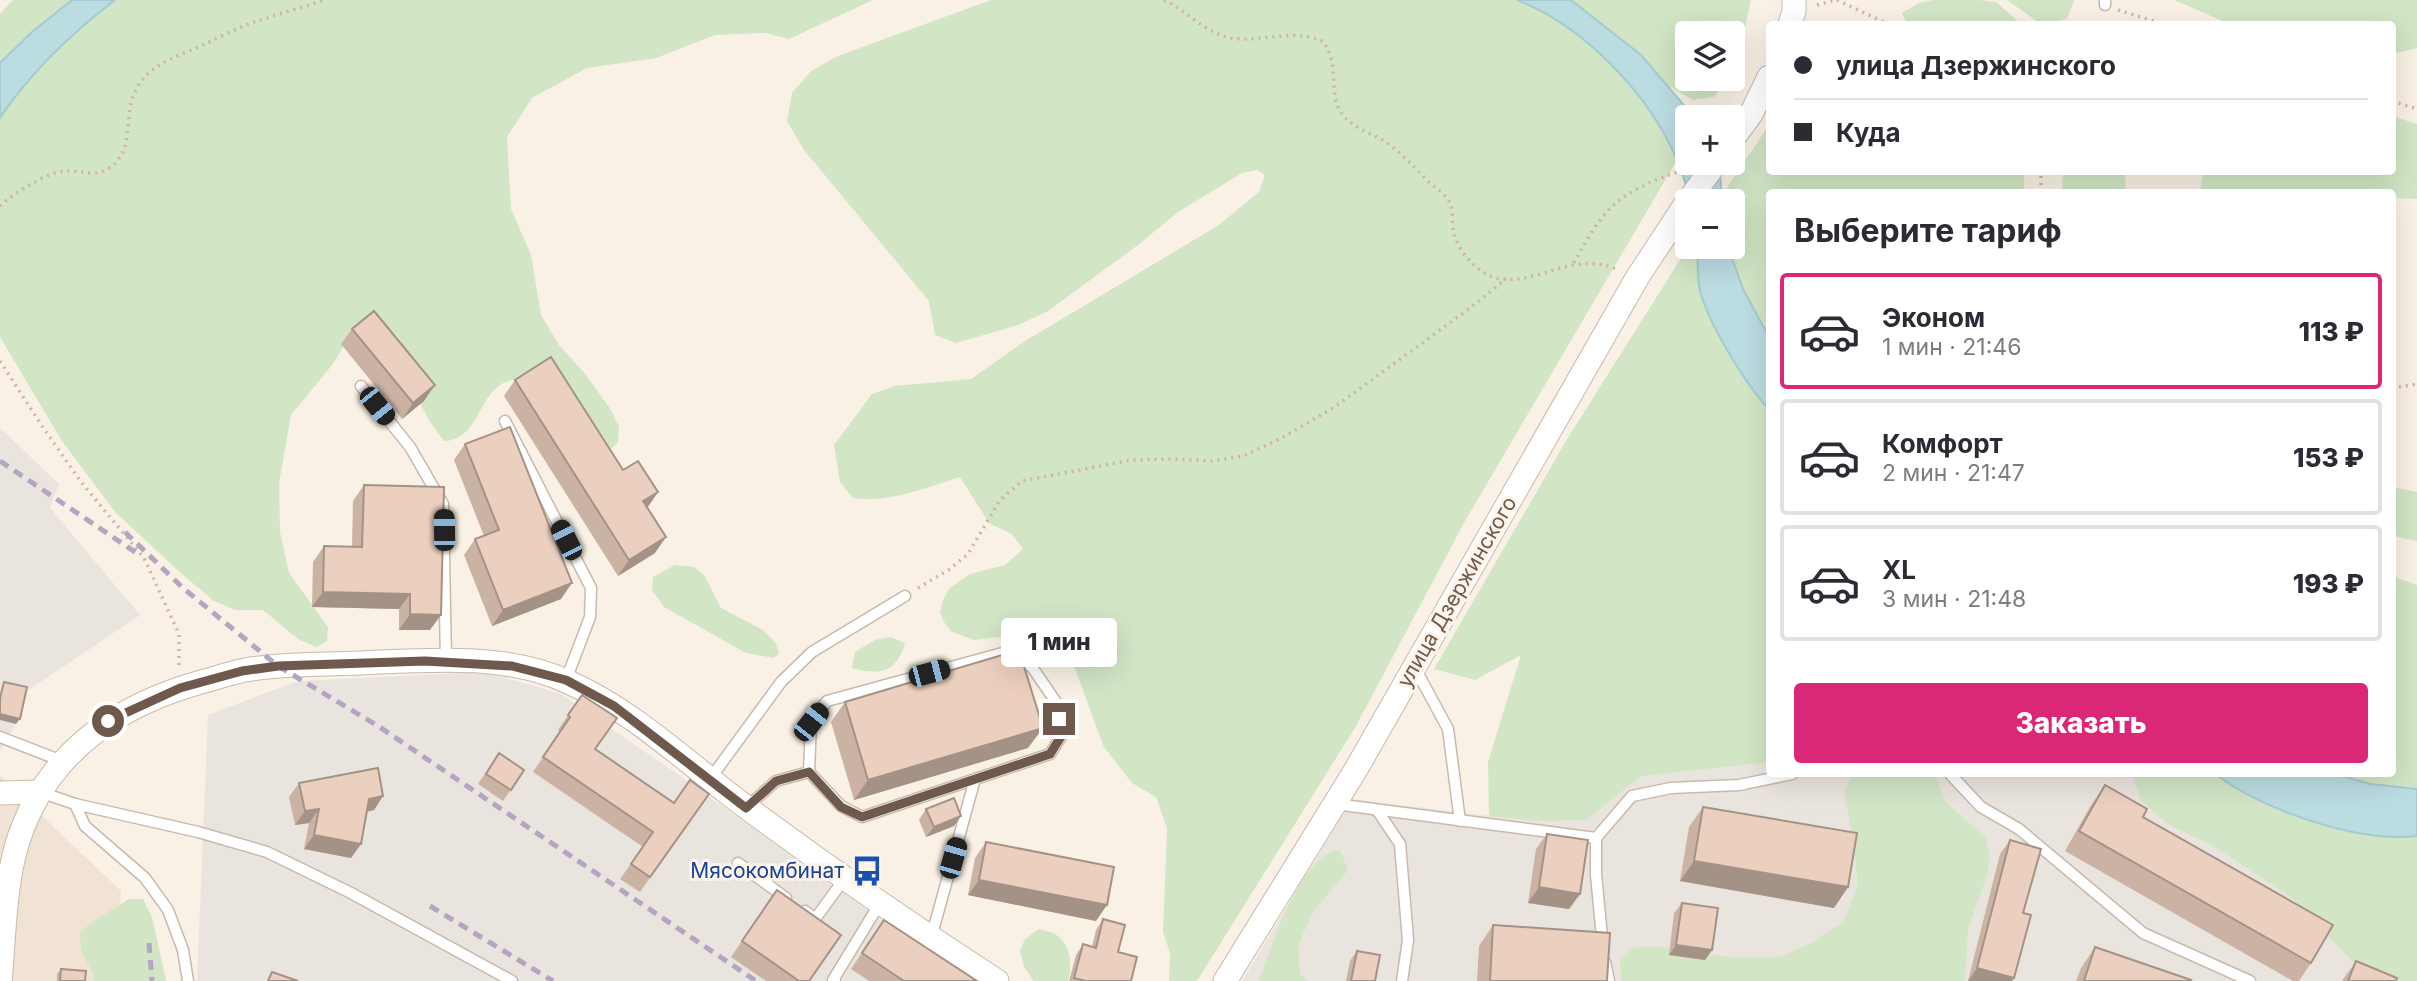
<!DOCTYPE html>
<html lang="ru">
<head>
<meta charset="utf-8">
<style>
  body { margin:0; font-family:Inter,sans-serif; background:#f2f2f3; color:#2b2b33; height:100vh; display:flex; flex-direction:column; font-size:26px; white-space:nowrap }
  * { box-sizing:border-box; margin:0 }
  p { font-size:23px; color:#7c7c81 }
  .icon { flex:none; width:38px; height:38px; fill:none; stroke:currentColor; stroke-width:2; stroke-linecap:round; stroke-linejoin:round }
  .map { position:relative; flex:1; overflow:hidden }
  .panel { position:absolute; left:1766px; top:189px; width:630px; height:588px; display:flex; flex-direction:column; background:#fff; border-radius:7px; box-shadow:0 7px 28px #0002 }
  .panel>* { flex:none }
  .guide { position:absolute; left:1766px; top:21px; width:630px; height:154px; border-radius:7px; box-shadow:0 7px 28px #0002; display:grid; align-content:center; height:154px; padding:0 28px; background:#fff }
  .tools { position:absolute; left:1675px; top:21px; display:grid; gap:14px }
  .tools a { display:grid; place-items:center; width:70px; height:70px; border-radius:7px; background:#fff; box-shadow:0 7px 28px #0002; font-size:35px }
  .end { position:absolute; width:32px; height:32px; margin:-16px; border:9px solid #6f594d; background:#fff; box-shadow:0 0 0 4px #fff }
  .from { border-radius:50% }
  .bubble { position:absolute; height:49px; border-radius:7px; background:#fff; box-shadow:0 7px 28px #0002; font-size:23px; font-weight:800; line-height:49px; text-align:center }
  .car { position:absolute; width:21px; height:42px; margin:-21px -10px; border-radius:9px; box-shadow:0 0 5px 2px #0007; background:linear-gradient(#222 24%,#8ab4d8 0 40%,#222 0 76%,#8ab4d8 0 86%,#222 0) }
  .guide b { display:flex; align-items:center; gap:24px; height:66px; font-size:26px }
  .guide b+b { border-top:2px solid #e1e1e2 }
  .guide i { width:18px; height:18px; background:#2b2b33 }
  ul { padding:0; list-style:none }
  li { display:flex; align-items:center; gap:21px; height:116px; margin:0 14px 10px; padding:0 14px; border:4px solid #e1e1e2; border-radius:7px }
  li div { flex:1 }
  li b { display:block; font-size:26px }
  li em { font-style:normal; font-weight:800 }
  li.active { border-color:#db2777 }
  li>.icon { width:63px; height:63px; stroke-width:1.5 }
  h2 { padding:0 28px; font-size:32px; line-height:84px }
  .primary-button { display:flex; gap:14px; margin-top:auto; padding:14px 28px }
  .primary-button a { flex:1; height:80px; border-radius:7px; background:#db2777; color:#fff; font-size:28px; font-weight:800; line-height:80px; text-align:center }
  .map>svg:first-child { display:block }
  .residential { fill:#f0e3d4 }
  .industrial { fill:#eae4de }
  .green { fill:#d2e5c5 }
  .water { fill:#bbdce1; stroke:#a3cbd1; stroke-width:2 }
  .lines { fill:none; stroke-linecap:round; stroke-linejoin:round }
  .lane-casing { stroke:#c9b9ac; stroke-width:13 }
  .street-casing { stroke:#c9b9ac; stroke-width:25 }
  .path { stroke:#d0b4a3; stroke-width:3.5; stroke-dasharray:2 5; stroke-linecap:butt }
  .lane { stroke:#fff; stroke-width:10 }
  .street { stroke:#fff; stroke-width:23 }
  .rail { stroke:#b4a5c1; stroke-width:5; stroke-dasharray:10 7; stroke-linecap:butt }
  .wall { fill:#cbb3a4 }
  .shaded-wall { fill:#a59286 }
  .building { fill:#ecd0bf; stroke:#a59286; stroke-width:2 }
  .route { stroke:#6f594d; stroke-width:9 }
  .labels { text-anchor:middle; stroke-width:6; stroke-linejoin:round; paint-order:stroke }
  .street-label { font-size:21px; fill:#6f594d; stroke:#fdf5ea }
  .transit-label { font-size:21px; fill:#164399; stroke:#fdf5ea; text-anchor:end }
</style>
</head>
<body>
<div class="map">
<svg width="2417" height="981" viewBox="0 0 2417 981">
  <rect width="100%" height="100%" fill="#f9f1e5"/>
  <path class="residential" d="M0,776l121,115 -4,90h-117z"/>
  <g class="industrial">
    <path d="M0,428l59,56 -9,24 90,107 -116,78 -8,31 -16,27z"/>
    <path d="M1769,670v104h415l233,197v10h-1175l110,-182 137,17z"/>
    <path d="M484,672l75,21 111,76 297,212h-770l11,-266 90,-34z"/>
  </g>
  <g class="green">
    <path d="M13,0h860l-84,39 -23,-6 -51,2 -59,23 -69,10 -55,30 -25,39 4,72 20,46 10,60 18,30 27,30 25,35 8,17 -1,15 -6,6 -11,-2 -75,-70c-8,3 -19,4 -26,9 -23,16 -23,55 -56,56l-14,-19 -20,-38 -64,-41 -14,22 -41,50 -12,68 1,49 9,41 39,54 -1,14 -11,6 -18,-8 -35,-29h-28l-21,-9 -31,-26 -67,-62 -54,-72 -62,-104v-323z"/>
    <path d="M991,0h760l-14,64 -4,6 -1,-37h-45v46h39l-12,18 -21,3 -28,-16 -13,1 5,38 20,37 -212,361 -109,205 -159,255h-28l1,-28 -7,-21 4,-104 -11,-31 -24,-14 -28,-36 -32,-86 -26,-21 -37,-4 -35,4 -22,-8 -8,-10 -4,-10 3,-12 7,-12 20,-14 35,-9 18,-16 -11,-15 -23,-11 -29,-46c-35,11 -70,26 -107,21l-13,-16 -6,-37 38,-51 23,-8 76,-7 54,-38 194,-116 40,-33 6,-17 -8,-5 -15,3 -64,39 -40,33 -90,66 -30,14 -62,18 -21,-8 -6,-34 -125,-151 -17,-29 5,-28 19,-22 27,-15z"/>
    <path d="M1933,0h48l15,2 25,22h-114l-5,-11 17,-10z"/>
    <path d="M2007,0h67l-7,19 -26,5z"/>
    <path d="M2174,0h243v48l-25,6v-30h-162z"/>
    <path d="M2392,116l25,8v75l-25,-1v-6h-192l3,-20h189z"/>
    <path d="M1769,125v47h255v20h-255v570l-128,14 -55,44 -47,1 -50,-5 -1,-54 33,-107 -46,25 -41,-11 132,-228 122,-194h44v-46h-14z"/>
    <path d="M2063,172h62l1,20h-64z"/>
    <path d="M2392,487l25,5v49l-25,-5z"/>
    <path d="M675,565l19,2 10,8 17,33 42,22 12,12 4,11 -5,5 -28,-5 -82,-46 -12,-17 1,-13z"/>
    <path d="M2392,576l25,9v396h-46l-79,-83 -82,-54 -41,-19 -28,-24 -9,-27h260z"/>
    <path d="M891,637l14,6c-8,29 -25,33 -53,25l3,-16 20,-12z"/>
    <path d="M1853,774h81l13,29 39,35 4,19 -3,18 -19,54 -3,52h-344l-1,-22 15,-12h28l70,11 47,-1 32,-14 31,-21 15,-37 -5,-46 -9,-47z"/>
    <path d="M1340,850l8,20 -34,41 -12,25 -4,11 2,27 7,7h-48c13,-34 40,-127 81,-131z"/>
    <path d="M129,899h14l9,18 14,64h-72v-6l-13,-24 -1,-18c14,-15 32,-22 49,-34z"/>
    <path d="M1039,929c5,2 12,2 16,5 16,10 18,31 13,47h-35l-9,-15 -4,-15 5,-12z"/>
  </g>
  <g class="water">
    <path d="M72,0h43c-43,33 -85,73 -115,118v-55l32,-31z"/>
    <path d="M1517,0h54l70,55 53,62h-7v46h29l5,19v19h-30c-4,-13 -8,-27 -14,-41 -28,-66 -93,-134 -160,-160z"/>
    <path d="M1697,247h31l15,42 26,48v72c-24,-25 -60,-85 -69,-118 -3,-14 -2,-30 -3,-44z"/>
    <path d="M2215,774h120l35,10 47,5v47c-61,7 -153,-26 -202,-62z"/>
  </g>
  <g class="lines">
    <g class="lane-casing">
      <g id="lane">
        <path d="M2105,0v5"/>
        <path d="M361,386l49,61 33,57 3,157"/>
        <path d="M505,421l86,167 -1,29 -24,63"/>
        <path d="M1415,668l33,61 12,92"/>
        <path d="M0,737l62,24"/>
        <path d="M1950,774l31,33 38,22 124,104 107,48"/>
        <path d="M710,779l71,-97 31,-30 93,-56"/>
        <path d="M40,792l35,12 123,28 69,20 84,41 161,88"/>
        <path d="M75,804l10,22 60,52 23,32 15,40 5,31"/>
        <path d="M1335,804l261,34"/>
        <path d="M746,808l30,-27 33,-9 32,34 21,11 188,-63 12,-19 -6,-33 -24,-35 -26,-15 -179,49 -16,21 -2,50"/>
        <path d="M1377,810l23,34 8,96 -6,41"/>
        <path d="M738,863l48,35"/>
        <path d="M805,911l10,8 30,-41"/>
        <path d="M931,938l44,-159"/>
        <path d="M1603,947l-7,-72v-37l36,-42 39,-8 68,-3 53,-11"/>
        <path d="M1605,962l4,19"/>
        <path d="M835,981l-2,-1 47,-77"/>
      </g>
    </g>
    <g class="street-casing">
      <g id="street">
        <path d="M1790,24l4,-13v-11"/>
        <path d="M1732,140l19,-26 18,-37"/>
        <path d="M1688,201l28,-38"/>
        <path d="M0,793l39,-1"/>
        <path d="M0,981c5,-50 4,-107 23,-154 31,-79 99,-123 178,-145 15,-4 29,-9 44,-12 38,-6 78,-6 116,-7 67,-3 143,-10 205,18 67,29 122,83 180,126 82,61 166,119 251,174"/>
        <path d="M1225,981l130,-210 282,-493 50,-76"/>
      </g>
    </g>
    <g class="path">
      <path d="M1164,0c23,11 41,33 67,38 32,5 63,-11 93,4 3,7 7,13 8,20 3,15 0,33 7,47 10,19 32,23 48,34 15,11 26,23 39,36 6,7 14,11 20,18 10,11 4,26 9,40 5,16 24,37 41,41 40,9 77,-28 120,-9"/>
      <path d="M1837,0l51,24"/>
      <path d="M1817,5l18,-5"/>
      <path d="M2118,10l45,14"/>
      <path d="M2392,101l25,8"/>
      <path d="M2041,192v-20"/>
      <path d="M0,206c12,-12 48,-34 64,-35 15,-1 28,6 42,-1 35,-20 11,-58 36,-90 13,-16 35,-24 54,-32 18,-8 35,-17 53,-24 25,-9 51,-16 76,-24"/>
      <path d="M1574,263c30,-56 42,-69 103,-91"/>
      <path d="M0,361l40,62 41,59 63,76 35,76v34"/>
      <path d="M2392,388l25,-4"/>
      <path d="M918,588l32,-19 18,-15 32,-54 22,-19 109,-21 40,-1 41,2 31,-5 37,-17 56,-33 134,-98 36,-29"/>
    </g>
    <use href="#lane" class="lane"/>
    <use href="#street" class="street"/>
    <g class="rail">
      <path d="M0,461l138,93"/>
      <path d="M125,532l58,56 95,78 100,60 378,255"/>
      <path d="M430,906l123,75"/>
      <path d="M149,943l3,38"/>
    </g>
  </g>
  <g class="wall">
    <path d="M352,329l72,72 -22,18 -61,-75z"/>
    <path d="M515,380l108,90 35,22 -11,16 8,45 -37,23 -114,-180z"/>
    <path d="M465,444l96,155 -69,27 -28,-71 11,-16 9,-3 -30,-76z"/>
    <path d="M364,485l66,145h-31v-21l-87,-2 1,-45 11,-16 28,1 1,-46z"/>
    <path d="M582,695l13,54 79,54 35,-9 -69,98 -20,-13 23,-32 -110,-75 27,-40 -2,-2z"/>
    <path d="M845,702l183,46 -174,52 -23,-78z"/>
    <path d="M499,753l25,17 -21,31 -25,-17z"/>
    <path d="M299,783l84,13 -9,14 -7,2 -6,32 -10,14 -47,-9 5,-26 -14,2 -6,-28z"/>
    <path d="M2105,785l206,178 -12,18h-6l-228,-130 26,-46z"/>
    <path d="M1703,807l145,80 -14,21 -154,-27 9,-54z"/>
    <path d="M926,809l35,7 -7,10 -28,11 -7,-17z"/>
    <path d="M1547,834l33,60 -11,15 -41,-6 8,-54z"/>
    <path d="M2010,840l13,73 -11,68h-44l32,-127z"/>
    <path d="M986,842l110,79 -128,-26 7,-37z"/>
    <path d="M777,890l32,91h-43l-35,-24z"/>
    <path d="M1682,903l30,47 -7,10 -36,-5 5,-42z"/>
    <path d="M1103,919l28,62h-62l7,-26 7,-11 9,3 4,-17z"/>
    <path d="M884,920l93,61h-108l-18,-12z"/>
    <path d="M1493,925l114,56h-130l2,-35z"/>
    <path d="M2095,947l95,34h-114l5,-13z"/>
    <path d="M1357,951l18,30h-29l4,-20z"/>
    <path d="M2356,961l40,20h-54z"/>
    <path d="M61,969l24,12h-28v-7z"/>
  </g>
  <g class="shaded-wall">
    <path d="M435,385l-11,16 -22,18 11,-16z"/>
    <path d="M658,492l-11,16 -4,-7z"/>
    <path d="M666,537l-11,16 -37,23 11,-16z"/>
    <path d="M572,583l-11,16 -69,27 11,-16z"/>
    <path d="M323,592l87,2 -11,15 -87,-2z"/>
    <path d="M410,614l31,1 -11,15h-31z"/>
    <path d="M0,714l20,5 -4,5 -16,-4z"/>
    <path d="M1043,728l-15,20 -174,52 14,-20z"/>
    <path d="M383,796l-9,14 -15,3 10,-14z"/>
    <path d="M319,809l-10,14 -14,2 10,-14z"/>
    <path d="M961,816l-7,10 -28,11 8,-10z"/>
    <path d="M314,835l47,9 -10,14 -47,-9z"/>
    <path d="M1694,861l154,26 -14,21 -154,-27z"/>
    <path d="M979,880l128,25 -11,16 -128,-26z"/>
    <path d="M1539,887l41,7 -11,15 -41,-6z"/>
    <path d="M1676,945l36,5 -7,10 -36,-5z"/>
    <path d="M1977,968l37,10 -2,3h-44z"/>
  </g>
  <g class="building">
    <path d="M374,311l61,74 -22,18 -61,-74z"/>
    <path d="M551,357l72,113 15,-9 20,31 -15,9 23,36 -37,23 -114,-180z"/>
    <path d="M510,427l62,156 -69,27 -28,-71 24,-9 -34,-86z"/>
    <path d="M364,485l80,2 -3,128 -31,-1v-20l-87,-2 1,-46 38,1z"/>
    <path d="M1019,650l24,78 -175,52 -23,-78z"/>
    <path d="M4,682l23,5 -7,32 -20,-5v-16z"/>
    <path d="M582,695l35,23 -22,31 79,54 16,-23 19,14 -59,83 -19,-13 22,-32 -110,-75 27,-40 -2,-2z"/>
    <path d="M499,753l25,17 -13,20 -25,-16z"/>
    <path d="M378,768l5,28 -14,3 -8,45 -47,-9 5,-26 -14,2 -6,-28z"/>
    <path d="M2105,785l42,24 -4,8 190,108 -22,38 -232,-132z"/>
    <path d="M954,798l7,18 -27,11 -8,-18z"/>
    <path d="M1703,807l154,26 -9,54 -154,-26z"/>
    <path d="M1547,834l41,6 -8,54 -41,-7z"/>
    <path d="M2010,840l31,9 -18,64 8,2 -17,63 -37,-10z"/>
    <path d="M986,842l128,25 -7,38 -128,-25z"/>
    <path d="M777,890l64,45 -32,46h-10l-57,-40z"/>
    <path d="M1682,903l36,5 -6,42 -36,-5z"/>
    <path d="M1103,919l22,6 -7,27 19,5 -6,24h-45l-12,-3 9,-34 13,4z"/>
    <path d="M884,920l93,61h-73l-42,-28z"/>
    <path d="M1493,925l117,8 -3,48h-117z"/>
    <path d="M2095,947l96,33 -1,1h-106z"/>
    <path d="M1357,951l23,4 -5,26h-24z"/>
    <path d="M2356,961l41,17 -1,3h-48z"/>
    <path d="M61,969l25,2 -1,10h-25z"/>
    <path d="M272,972l26,9h-30z"/>
  </g>
  <g class="lines">
    <path class="route" d="M108,721l72,-33 62,-17 36,-5 147,-5 87,5 54,14 48,26 132,102 30,-27 33,-9 32,35 21,10 188,-63 12,-19 -3,-16"/>
  </g>
  <defs>
    <g id="bus-bare" transform="scale(2.415)"><path d="M-5-6H5V4H4V6H2V4H-2V6H-4V4H-5ZM-3.5-4V0h7V-4ZM-3.5 1.2v1.5H-2V1.2ZM2 1.2v1.5H3.5V1.2Z" fill="#1a4fb4" stroke="#fdf5ea" stroke-width="2.5" paint-order="stroke"/></g>
  </defs>
  <g fill-rule="evenodd">
    <use href="#bus-bare" x="867" y="871"/>
  </g>
  <g class="labels">
    <g class="street-label">
      <text transform="translate(1457 592) rotate(-60)" y="7">улица Дзержинского</text>
    </g>
    <g class="transit-label">
      <text x="844" y="878">Мясокомбинат</text>
    </g>
  </g>
</svg>
<div class="tools">
<a><svg class="icon" aria-label="layers" viewBox="0 0 24 24"><path d="M12 4l9 5-9 5-9-5zM3 14l9 5 9-5"/></svg></a>
<a>+</a>
<a>−</a>
</div>
<i class="end from" style="left:108px;top:721px"></i>
<i class="end" style="left:1059px;top:719px"></i>
<div class="bubble" style="left:1001px;top:618px;width:116px">1 мин</div>
<i class="car" style="left:377px;top:406px;rotate:141deg"></i>
<i class="car" style="left:444px;top:530px;rotate:359deg"></i>
<i class="car" style="left:566px;top:540px;rotate:333deg"></i>
<i class="car" style="left:929px;top:673px;rotate:75deg"></i>
<i class="car" style="left:811px;top:722px;rotate:38deg"></i>
<i class="car" style="left:953px;top:858px;rotate:16deg"></i>
<div class="guide">
<b><i class="from"></i>улица Дзержинского</b>
<b><i></i>Куда</b>
</div>
<section class="panel">
<h2>Выберите тариф</h2>
<ul>
<li class="active"><svg class="icon" aria-label="car" viewBox="0 0 24 24"><path d="M5 17H2v-5l4-1 3-4h7l3 4 3 1v5h-3M9 17h6M6 11h13"/><circle cx="7" cy="17" r="2"/><circle cx="17" cy="17" r="2"/></svg><div><b>Эконом</b><p>1 мин · 21:46</p></div><em>113 ₽</em></li>
<li><svg class="icon" aria-label="car" viewBox="0 0 24 24"><path d="M5 17H2v-5l4-1 3-4h7l3 4 3 1v5h-3M9 17h6M6 11h13"/><circle cx="7" cy="17" r="2"/><circle cx="17" cy="17" r="2"/></svg><div><b>Комфорт</b><p>2 мин · 21:47</p></div><em>153 ₽</em></li>
<li><svg class="icon" aria-label="car" viewBox="0 0 24 24"><path d="M5 17H2v-5l4-1 3-4h7l3 4 3 1v5h-3M9 17h6M6 11h13"/><circle cx="7" cy="17" r="2"/><circle cx="17" cy="17" r="2"/></svg><div><b>XL</b><p>3 мин · 21:48</p></div><em>193 ₽</em></li>
</ul>
<div class="primary-button"><a>Заказать</a></div>
</section>
</div>
</body>
</html>
